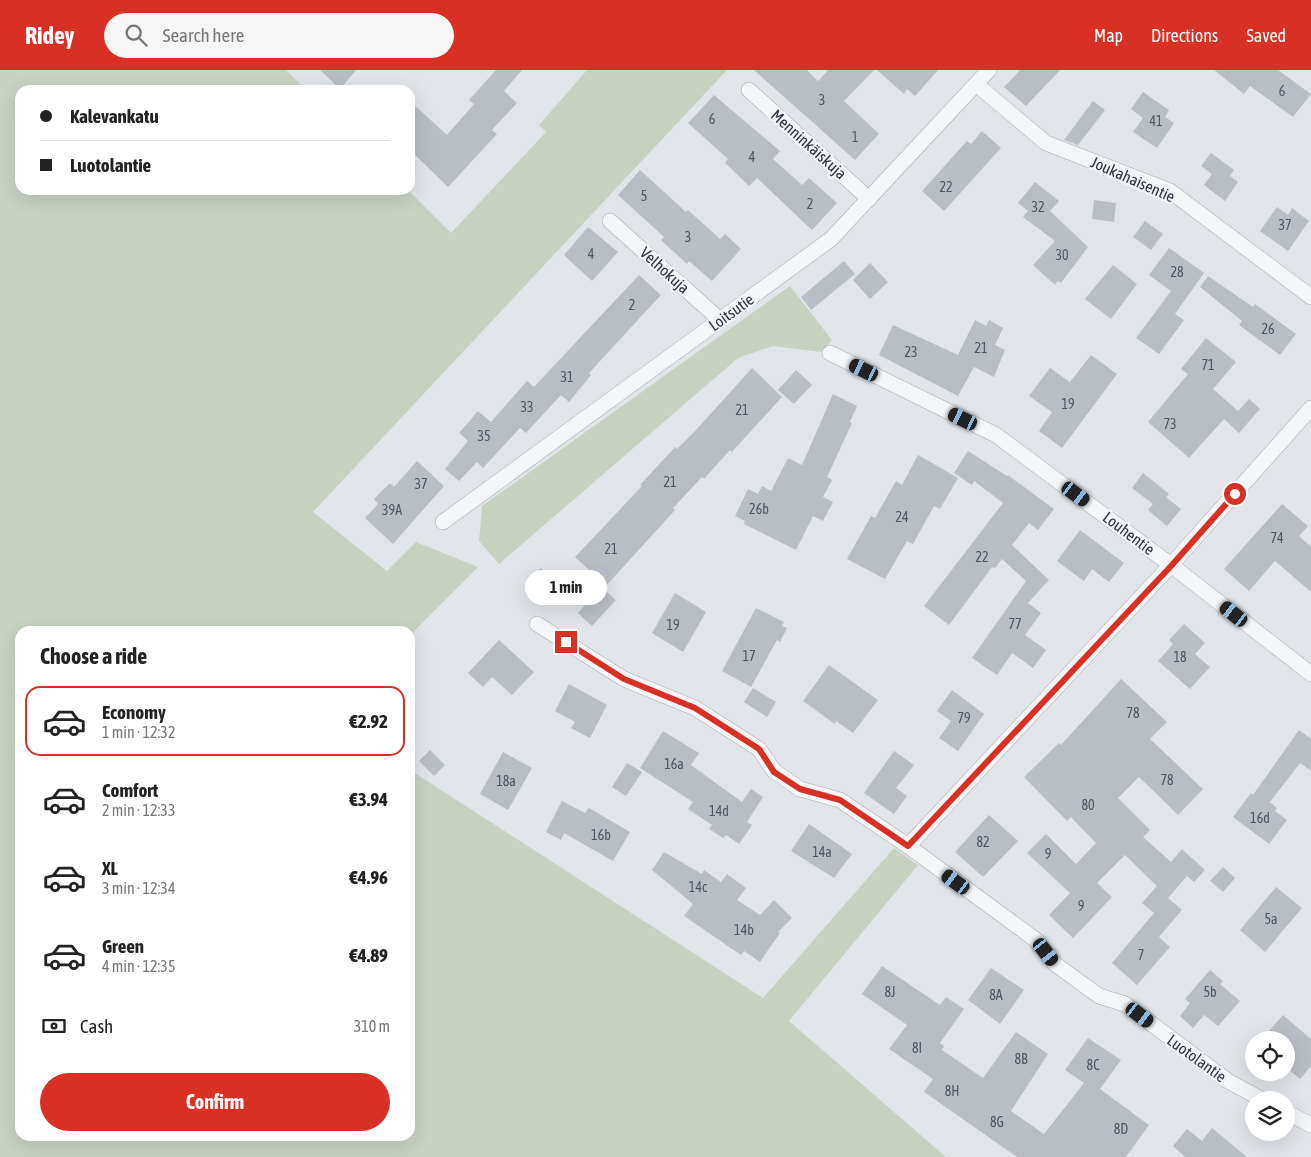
<!DOCTYPE html>
<html lang="en">
<head>
<meta charset="utf-8">
<style>
  body { margin:0; font-family:"Asap Condensed",sans-serif; background:#f6f6f6; color:#222; height:100vh; display:flex; flex-direction:column; font-size:19px; white-space:nowrap }
  * { box-sizing:border-box; margin:0 }
  p { font-size:16px; color:#767676 }
  .icon { flex:none; width:28px; height:28px; fill:none; stroke:currentColor; stroke-width:2; stroke-linecap:round; stroke-linejoin:round }
  .map { position:relative; flex:1; overflow:hidden }
  .drawer { position:absolute; left:15px; top:556px; width:400px; height:515px; display:flex; flex-direction:column; background:#fff; border-radius:15px; box-shadow:0 5px 20px #0002 }
  .drawer>* { flex:none }
  .top-card { position:absolute; left:15px; top:15px; width:400px; height:110px; border-radius:15px; box-shadow:0 5px 20px #0002; display:grid; align-content:center; height:110px; padding:0 25px; background:#fff }
  .fabs { position:absolute; left:1245px; top:961px; display:grid; gap:10px }
  .fabs a { display:grid; place-items:center; width:50px; height:50px; border-radius:50%; background:#fff; box-shadow:0 5px 20px #0002; font-size:25px }
  .end { position:absolute; width:22px; height:22px; margin:-11px; border:6px solid #d93025; background:#fff; box-shadow:0 0 0 2px #fff }
  .from { border-radius:50% }
  .bubble { position:absolute; height:35px; border-radius:18px; background:#fff; box-shadow:0 5px 20px #0002; font-size:16px; font-weight:700; line-height:35px; text-align:center }
  .car { position:absolute; width:15px; height:30px; margin:-15px -8px; border-radius:6px; box-shadow:0 0 4px 1px #0007; background:linear-gradient(#222 24%,#8ab4d8 0 40%,#222 0 76%,#8ab4d8 0 86%,#222 0) }
  .top-card b { display:flex; align-items:center; gap:18px; height:48px; font-size:19px }
  .top-card b+b { border-top:1px solid #e0e0e0 }
  .top-card i { width:12px; height:12px; background:#222 }
  ul { padding:0; list-style:none }
  li { display:flex; align-items:center; gap:15px; height:70px; margin:0 10px 8px; padding:0 15px; border:2px solid transparent; border-radius:15px }
  li div { flex:1 }
  li b { display:block; font-size:19px }
  li em { font-style:normal; font-weight:700 }
  li.on { border-color:#d93025 }
  li>.icon { width:45px; height:45px; stroke-width:1.5 }
  h2 { padding:0 25px; font-size:22px; line-height:60px }
  .pay { display:flex; align-items:center; gap:12px; height:55px; padding:0 25px; font-size:19px }
  .pay p { margin-inline-start:auto }
  .action { display:flex; gap:10px; margin-top:auto; padding:10px 25px }
  .action a { flex:1; height:58px; border-radius:30px; background:#d93025; color:#fff; font-size:20px; font-weight:700; line-height:58px; text-align:center }
  header { display:flex; align-items:center; gap:30px; box-sizing:border-box; height:70px; padding:0 25px; background:#d93025; color:#fff }
  header strong { font-size:24px }
  nav { display:flex; gap:28px; margin-inline-start:auto; font-size:18px }
  .search { width:350px; height:45px; background:#f6f6f6; display:flex; align-items:center; gap:12px; box-sizing:border-box; padding:0 18px; border-radius:28px; color:#767676; font-size:19px }
  .map>svg:first-child { display:block }
  .green { fill:#c8d2c3 }
  .building { fill:#b9bec5 }
  .lines { fill:none; stroke-linecap:round; stroke-linejoin:round }
  .street-casing { stroke:#a7acb3; stroke-width:16 }
  .street { stroke:#f4f5f7; stroke-width:15 }
  .route { stroke:#d93025; stroke-width:6 }
  .labels { text-anchor:middle; stroke-width:5; stroke-linejoin:round; paint-order:stroke }
  .number-label { font-size:14px; fill:#4e5660 }
  .street-label { font-size:16px; fill:#2b333f; stroke:#f1f3f6 }
</style>
</head>
<body>
<header>
<strong>Ridey</strong>
<div class="search"><svg class="icon" aria-label="search" viewBox="0 0 24 24"><circle cx="10" cy="10" r="6"/><path d="M15 15l6 6"/></svg>Search here</div>
<nav><a>Map</a><a>Directions</a><a>Saved</a></nav>
</header>
<div class="map">
<svg width="1311" height="1087" viewBox="0 0 1311 1087">
  <rect width="100%" height="100%" fill="#e1e5e9"/>
  <g class="green">
    <path d="M0,0h286l20,20h-286v100h388l43,43 95,-101 -7,-7 48,-55h140l-414,442 74,59 29,-29 62,25 -68,68v-4h-390v505h390v-366l353,228 131,-150 24,17 -129,156 157,136h-946z"/>
    <path d="M790,216l42,54 -11,12 -48,-6 -35,12 -239,206 -20,-23 3,-35z"/>
  </g>
  <g class="building">
    <path d="M320,0h36l-16,19z"/>
    <path d="M496,0h26l-18,21 13,12 -25,27 5,4 -49,53 -38,-37v-49l37,34 27,-31 -5,-4z"/>
    <path d="M754,0h53l11,11 10,-11h46l-30,31 35,33 -24,26z"/>
    <path d="M877,0h61l-23,26 -8,-7 -3,5z"/>
    <path d="M1020,0h40l-34,36 -22,-19z"/>
    <path d="M1214,0h64l33,24 -18,23 -43,-31 -6,8z"/>
    <path d="M1143,22l26,18 -4,7 9,6 -17,25 -24,-16 10,-14 -12,-9z"/>
    <path d="M714,25l66,56 -7,8 29,26 7,-7 28,25 -25,27 -55,-52 -8,8 -24,-23 3,-4 -40,-36z"/>
    <path d="M1093,31l12,9 -27,35 -14,-5z"/>
    <path d="M982,61l19,17 -57,63 -22,-20 45,-50 4,3z"/>
    <path d="M1211,83l23,17 -4,6 8,6 -13,19 -21,-16 8,-11 -11,-8z"/>
    <path d="M640,100l46,42 2,-2 32,29 5,-5 16,15 -29,32 -23,-20 -2,3 -26,-24 3,-3 -46,-42z"/>
    <path d="M1035,112l24,19 -9,10 38,36 -27,36 -3,-2 -3,4 -22,-20 22,-24 -32,-24 5,-6 -10,-8z"/>
    <path d="M1094,130l22,3 -2,19 -22,-3z"/>
    <path d="M1277,137l11,8 4,-7 17,13 -21,30 -28,-20z"/>
    <path d="M1145,151l18,13 -12,16 -18,-13z"/>
    <path d="M588,157l30,25 -26,29 -28,-26z"/>
    <path d="M1169,178l35,25 -29,41 9,6 -25,34 -23,-16 35,-47 -22,-16z"/>
    <path d="M844,191l11,13 -44,36 -10,-13z"/>
    <path d="M870,193l18,19 -18,17 -17,-19z"/>
    <path d="M1113,195l24,19 -26,35 -26,-20z"/>
    <path d="M639,205l22,20 -72,78 2,2 -22,27 -8,-7 -35,38 -6,-5 -37,40 -6,-6 -18,19 -14,-12 23,-28 -9,-8 19,-22 13,11 36,-41 7,6z"/>
    <path d="M1208,206l45,31 2,-3 41,30 -16,21 -41,-30 3,-4 -42,-34z"/>
    <path d="M975,250l11,6 3,-6 14,8 -8,17 10,5 -11,27 -20,-10 -16,29 -79,-41 14,-30 65,30z"/>
    <path d="M1206,268l30,24 -23,27 25,22 11,-12 11,10 -21,24 -15,-14 -35,39 -41,-36 40,-48 -7,-5z"/>
    <path d="M1091,285l26,19 -55,74 -23,-17 13,-19 -23,-16 21,-28 20,14z"/>
    <path d="M752,298l30,29 -50,55 -2,-2 -26,29 -2,-2 -29,31 2,2 -69,76 -31,-29 67,-71 -2,-1 35,-38 2,2 19,-19z"/>
    <path d="M796,300l16,15 -18,19 -16,-14z"/>
    <path d="M833,324l24,12 -7,16 2,1 -25,54 5,3 -9,17 10,5 -10,19 -10,-5 -17,34 -52,-26 1,-3 -10,-5 13,-27 10,5 4,-8 9,5 17,-33 14,7z"/>
    <path d="M968,381l39,25 1,-1 46,34 -16,21 -9,-7 -17,22 37,35 -21,23 13,10 -16,22 21,15 -13,18 -21,-15 -15,22 -25,-17 54,-77 -24,-22 -7,9 -3,-1 -43,58 -25,-19 79,-103 -29,-22 -2,4 -18,-12z"/>
    <path d="M918,385l40,23 -18,31 -6,-3 -21,38 -6,-3 -22,38 -38,-20 24,-43 4,2 21,-37 6,4z"/>
    <path d="M417,391l27,25 -51,58 -28,-26 13,-14 -4,-5 16,-16 4,4z"/>
    <path d="M1143,403l26,21 -3,3 15,12 -14,17 -19,-16 5,-6 -21,-16z"/>
    <path d="M1282,434l26,22 -9,10 12,11v45l-36,-31 -26,30 -25,-22z"/>
    <path d="M1080,460l44,33 -15,19 -17,-13 -8,12 -27,-20z"/>
    <path d="M541,498l22,22 -10,10 -23,-21z"/>
    <path d="M601,517l15,13 -24,26 -14,-13z"/>
    <path d="M675,523l31,19 -23,40 -31,-19z"/>
    <path d="M756,538l28,14 -2,4 5,2 -7,14 -3,-2 -26,47 -29,-16z"/>
    <path d="M1184,554l21,19 -10,11 15,13 -20,22 -32,-28 15,-17 -4,-4z"/>
    <path d="M499,570l35,32 -22,23 -20,-18 -9,10 -15,-14z"/>
    <path d="M829,595l49,35 -25,33 -17,-12 -1,3 -32,-23z"/>
    <path d="M1121,609l46,43 -17,17 53,50 -25,26 -39,-38 -21,21 32,32 -7,7 28,25 11,-13 23,21 -11,12 -7,-6 -19,22 14,12 -23,27 11,10 -33,38 -25,-22 42,-50 -12,-10 15,-17 -32,-31 -28,28 15,14 -39,41 -24,-23 21,-22 -43,-40 19,-19 30,30 20,-21 -25,-26 -4,4 -43,-44 35,-34 2,2z"/>
    <path d="M569,614l38,21 -17,33 -19,-10 4,-6 -20,-11z"/>
    <path d="M753,618l23,14 -9,15 -23,-15z"/>
    <path d="M952,620l32,24 -26,37 -19,-13 12,-17 -14,-10z"/>
    <path d="M1299,660l12,9v32l-11,-8 -30,39 7,6 -2,3 12,9 -18,24 -36,-27 18,-24 2,2z"/>
    <path d="M663,661l36,22 -8,12 51,37 9,-13 12,8 -16,25 5,3 -13,19 -13,-9 -3,3 -14,-9 3,-4 -24,-16 5,-7 -53,-34z"/>
    <path d="M430,680l15,15 -11,11 -15,-15z"/>
    <path d="M894,681l20,14 -18,23 11,8 -13,18 -30,-21z"/>
    <path d="M503,682l29,16 -24,42 -28,-16z"/>
    <path d="M627,693l15,9 -16,24 -14,-9z"/>
    <path d="M562,731l23,12 4,-5 41,24 -17,29 -49,-28 -3,7 -15,-8z"/>
    <path d="M989,745l29,26 -35,36 -28,-25z"/>
    <path d="M809,754l43,30 -18,24 -43,-27z"/>
    <path d="M664,782l38,22 2,-4 17,12 6,-8 19,14 -9,12 23,15 14,-15 18,18 -14,14 2,1 -20,29 -16,-11 -3,4 -57,-39 9,-12 -41,-34z"/>
    <path d="M1223,797l12,11 -12,14 -13,-11z"/>
    <path d="M1276,817l26,21 -37,44 -25,-22z"/>
    <path d="M882,896l58,39 6,-8 18,12 -24,34 4,3 -2,4 41,28 33,-46 32,22 -37,57 33,23 40,-51 -19,-13 23,-32 33,22 -21,29 49,36 -23,32h-109l-93,-65 9,-13 -44,-30 18,-24 -45,-31z"/>
    <path d="M991,898l33,22 -24,34 -32,-24z"/>
    <path d="M1210,900l13,11 -3,3 20,17 -22,25 -14,-11 -11,13 -13,-12 10,-13 -5,-4z"/>
    <path d="M1283,945l28,24v27l-11,13 -14,-12v-27h-11l-8,-7z"/>
    <path d="M1212,1058l35,29h-62l-12,-11 14,-17 15,12z"/>
  </g>
  <g class="lines">
    <g class="street-casing">
      <g id="street">
        <path d="M976,14l70,59 124,48 141,106"/>
        <path d="M749,20l120,109"/>
        <path d="M610,151l110,99"/>
        <path d="M830,283l166,82 175,130 140,109"/>
        <path d="M443,452l388,-283 158,-169"/>
        <path d="M537,554l87,55 71,29 64,41 15,22 26,18 40,11 68,46 128,94 19,24 44,32 26,8 103,77 35,19"/>
        <path d="M908,776l263,-281 140,-157"/>
        <path d="M1286,1042l25,13"/>
      </g>
    </g>
    <use href="#street" class="street"/>
  </g>
  <g class="lines">
    <path class="route" d="M566,572l58,37 71,29 64,41 15,23 26,17 40,11 68,46 264,-281 63,-71"/>
  </g>
  <g class="labels">
    <g class="number-label">
      <text x="1282" y="26">6</text>
      <text x="822" y="35">3</text>
      <text x="712" y="54">6</text>
      <text x="1156" y="56">41</text>
      <text x="855" y="72">1</text>
      <text x="752" y="92">4</text>
      <text x="946" y="122">22</text>
      <text x="644" y="131">5</text>
      <text x="810" y="139">2</text>
      <text x="1038" y="142">32</text>
      <text x="1285" y="160">37</text>
      <text x="688" y="172">3</text>
      <text x="591" y="189">4</text>
      <text x="1062" y="190">30</text>
      <text x="1177" y="207">28</text>
      <text x="632" y="240">2</text>
      <text x="1268" y="264">26</text>
      <text x="981" y="283">21</text>
      <text x="911" y="287">23</text>
      <text x="1208" y="300">71</text>
      <text x="567" y="312">31</text>
      <text x="1068" y="339">19</text>
      <text x="527" y="342">33</text>
      <text x="742" y="345">21</text>
      <text x="1170" y="359">73</text>
      <text x="484" y="371">35</text>
      <text x="670" y="417">21</text>
      <text x="421" y="419">37</text>
      <text x="759" y="444">26b</text>
      <text x="392" y="445">39A</text>
      <text x="902" y="452">24</text>
      <text x="1277" y="473">74</text>
      <text x="611" y="484">21</text>
      <text x="982" y="492">22</text>
      <text x="1015" y="559">77</text>
      <text x="673" y="560">19</text>
      <text x="749" y="591">17</text>
      <text x="1180" y="592">18</text>
      <text x="1133" y="648">78</text>
      <text x="964" y="653">79</text>
      <text x="674" y="699">16a</text>
      <text x="1167" y="715">78</text>
      <text x="506" y="716">18a</text>
      <text x="1088" y="740">80</text>
      <text x="719" y="746">14d</text>
      <text x="1260" y="753">16d</text>
      <text x="601" y="770">16b</text>
      <text x="983" y="777">82</text>
      <text x="822" y="787">14a</text>
      <text x="1048" y="789">9</text>
      <text x="698" y="822">14c</text>
      <text x="1081" y="841">9</text>
      <text x="1271" y="854">5a</text>
      <text x="744" y="865">14b</text>
      <text x="1141" y="890">7</text>
      <text x="890" y="927">8J</text>
      <text x="1210" y="927">5b</text>
      <text x="996" y="930">8A</text>
      <text x="917" y="983">8I</text>
      <text x="1021" y="994">8B</text>
      <text x="1093" y="1000">8C</text>
      <text x="952" y="1026">8H</text>
      <text x="997" y="1057">8G</text>
      <text x="1121" y="1064">8D</text>
    </g>
    <g class="street-label">
      <text transform="translate(809 74) rotate(42)" y="6">Menninkäiskuja</text>
      <text transform="translate(1133 109) rotate(24)" y="6">Joukahaisentie</text>
      <text transform="translate(665 200) rotate(42)" y="6">Velhokuja</text>
      <text transform="translate(731 242) rotate(-36)" y="6">Loitsutie</text>
      <text transform="translate(1129 463) rotate(37)" y="6">Louhentie</text>
      <text transform="translate(1197 988) rotate(36)" y="6">Luotolantie</text>
    </g>
  </g>
</svg>
<div class="fabs">
<a><svg class="icon" aria-label="locate" viewBox="0 0 24 24"><circle cx="12" cy="12" r="6"/><path d="M12 2v4M12 18v4M2 12h4M18 12h4"/></svg></a>
<a><svg class="icon" aria-label="layers" viewBox="0 0 24 24"><path d="M12 4l9 5-9 5-9-5zM3 14l9 5 9-5"/></svg></a>
</div>
<i class="end from" style="left:1235px;top:424px"></i>
<i class="end" style="left:566px;top:572px"></i>
<div class="bubble" style="left:525px;top:500px;width:82px">1 min</div>
<i class="car" style="left:864px;top:300px;rotate:296deg"></i>
<i class="car" style="left:963px;top:349px;rotate:296deg"></i>
<i class="car" style="left:1076px;top:424px;rotate:126deg"></i>
<i class="car" style="left:1234px;top:544px;rotate:308deg"></i>
<i class="car" style="left:956px;top:812px;rotate:306deg"></i>
<i class="car" style="left:1046px;top:882px;rotate:142deg"></i>
<i class="car" style="left:1140px;top:945px;rotate:127deg"></i>
<div class="top-card">
<b><i class="from"></i>Kalevankatu</b>
<b><i></i>Luotolantie</b>
</div>
<section class="drawer">
<h2>Choose a ride</h2>
<ul>
<li class="on"><svg class="icon" aria-label="car" viewBox="0 0 24 24"><path d="M5 17H2v-5l4-1 3-4h7l3 4 3 1v5h-3M9 17h6M6 11h13"/><circle cx="7" cy="17" r="2"/><circle cx="17" cy="17" r="2"/></svg><div><b>Economy</b><p>1 min · 12:32</p></div><em>€2.92</em></li>
<li><svg class="icon" aria-label="car" viewBox="0 0 24 24"><path d="M5 17H2v-5l4-1 3-4h7l3 4 3 1v5h-3M9 17h6M6 11h13"/><circle cx="7" cy="17" r="2"/><circle cx="17" cy="17" r="2"/></svg><div><b>Comfort</b><p>2 min · 12:33</p></div><em>€3.94</em></li>
<li><svg class="icon" aria-label="car" viewBox="0 0 24 24"><path d="M5 17H2v-5l4-1 3-4h7l3 4 3 1v5h-3M9 17h6M6 11h13"/><circle cx="7" cy="17" r="2"/><circle cx="17" cy="17" r="2"/></svg><div><b>XL</b><p>3 min · 12:34</p></div><em>€4.96</em></li>
<li><svg class="icon" aria-label="car" viewBox="0 0 24 24"><path d="M5 17H2v-5l4-1 3-4h7l3 4 3 1v5h-3M9 17h6M6 11h13"/><circle cx="7" cy="17" r="2"/><circle cx="17" cy="17" r="2"/></svg><div><b>Green</b><p>4 min · 12:35</p></div><em>€4.89</em></li>
</ul>
<div class="pay"><svg class="icon" aria-label="cash" viewBox="0 0 24 24"><path d="M3 7h18v10H3z"/><circle cx="12" cy="12" r="2"/></svg>Cash<p>310 m</p></div>
<div class="action"><a>Confirm</a></div>
</section>
</div>
</body>
</html>
